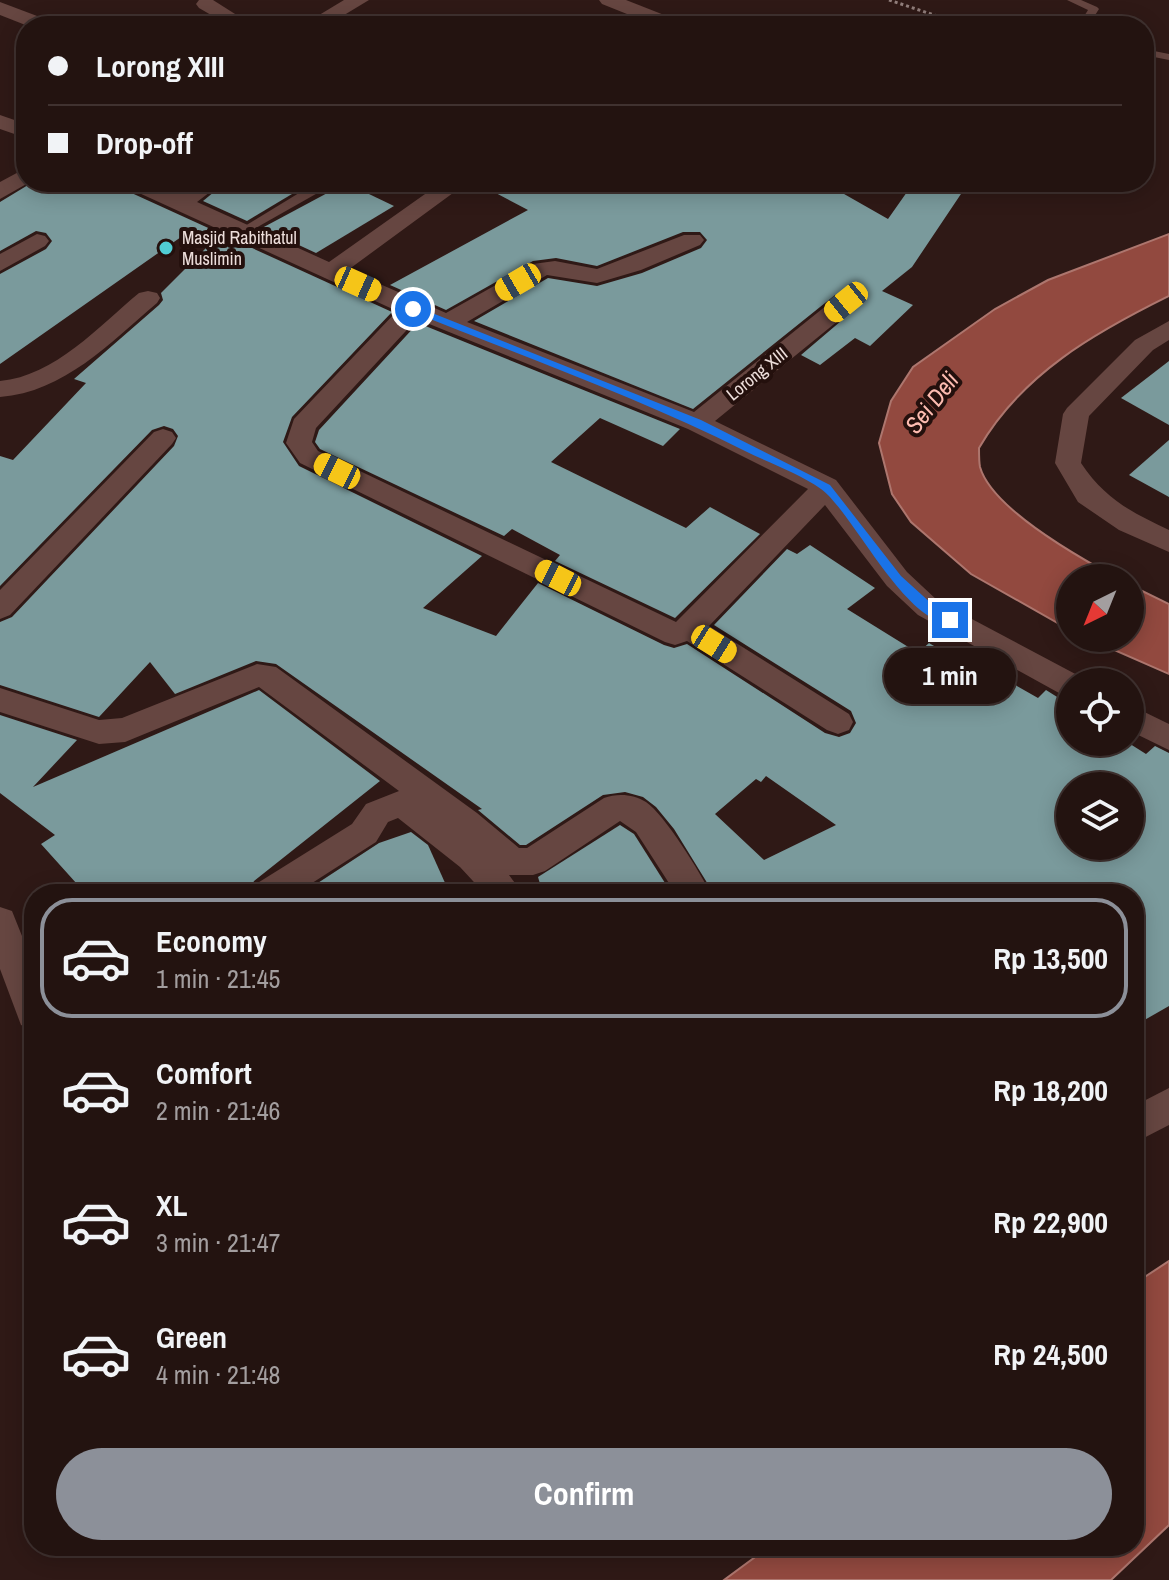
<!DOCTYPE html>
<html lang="en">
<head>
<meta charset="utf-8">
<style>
  body { margin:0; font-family:"Archivo Narrow",sans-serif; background:#2f201e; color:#f1f3f6; height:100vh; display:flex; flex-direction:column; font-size:30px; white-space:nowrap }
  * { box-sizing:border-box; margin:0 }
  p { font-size:26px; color:#a39e9f }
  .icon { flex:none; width:44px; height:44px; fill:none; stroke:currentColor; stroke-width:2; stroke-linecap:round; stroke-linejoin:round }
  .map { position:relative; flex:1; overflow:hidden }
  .drawer { position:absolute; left:24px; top:884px; width:1120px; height:672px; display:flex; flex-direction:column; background:#231310; border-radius:32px; box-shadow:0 4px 20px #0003,0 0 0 2px #403230 }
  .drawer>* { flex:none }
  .top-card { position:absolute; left:16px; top:16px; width:1138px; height:176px; border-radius:32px; box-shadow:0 4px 20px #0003,0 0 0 2px #403230; display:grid; align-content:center; height:176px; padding:0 32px; background:#231310 }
  .needle { width:52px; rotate:223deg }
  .buttons { position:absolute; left:1056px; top:564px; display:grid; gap:16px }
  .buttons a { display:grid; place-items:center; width:88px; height:88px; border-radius:50%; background:#231310; box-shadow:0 4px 20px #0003,0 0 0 2px #403230; font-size:40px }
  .end { position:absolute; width:36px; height:36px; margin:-18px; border:10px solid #1a73e8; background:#fff; box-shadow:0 0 0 4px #fff }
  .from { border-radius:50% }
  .bubble { position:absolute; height:56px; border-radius:28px; background:#231310; box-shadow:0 4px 20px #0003,0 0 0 2px #403230; font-size:26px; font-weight:800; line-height:56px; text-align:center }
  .car { position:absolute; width:24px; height:48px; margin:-24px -12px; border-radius:10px; box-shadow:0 0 6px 2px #0007; background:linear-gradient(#f5c518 24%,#345 0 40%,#f5c518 0 76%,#345 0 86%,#f5c518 0) }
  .top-card b { display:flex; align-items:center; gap:28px; height:76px; font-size:30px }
  .top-card b+b { border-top:2px solid #403230 }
  .top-card i { width:20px; height:20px; background:#f1f3f6 }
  ul { padding:14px 0 0; list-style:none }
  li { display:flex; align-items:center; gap:24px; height:120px; margin:0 16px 12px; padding:0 16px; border:4px solid transparent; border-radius:32px }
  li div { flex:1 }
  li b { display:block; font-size:30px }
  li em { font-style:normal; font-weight:800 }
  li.selected { border-color:#8c9099 }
  li>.icon { width:72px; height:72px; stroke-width:1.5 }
  .primary-button { display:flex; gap:16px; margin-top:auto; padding:16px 32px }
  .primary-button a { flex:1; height:92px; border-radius:48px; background:#8c9099; color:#fff; font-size:32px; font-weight:800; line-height:92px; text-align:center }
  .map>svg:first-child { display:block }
  .water { fill:#92493f; stroke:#ad766e; stroke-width:2 }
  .building { fill:#7a9a9c; fill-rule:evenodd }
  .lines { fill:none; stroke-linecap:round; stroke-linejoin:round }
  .path { stroke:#917e7b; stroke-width:3; stroke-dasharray:3 3; stroke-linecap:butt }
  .lane { fill:#664641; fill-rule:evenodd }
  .street { fill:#664641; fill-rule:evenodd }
  .route { fill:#1a73e8 }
  .poi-dot { fill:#51ccd3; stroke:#24100d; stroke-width:3 }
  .labels { text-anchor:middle; stroke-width:8; stroke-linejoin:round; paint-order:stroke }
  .far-poi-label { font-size:18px; fill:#eddedb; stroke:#24100d; text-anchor:start }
  .far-street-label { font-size:18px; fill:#eddedb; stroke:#24100d }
  .water-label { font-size:24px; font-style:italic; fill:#febcb1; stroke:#24100d }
</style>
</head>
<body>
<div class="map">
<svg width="1169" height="1580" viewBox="0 0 1169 1580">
  <rect width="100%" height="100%" fill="#2f1916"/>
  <g class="water">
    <path d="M1169,234v62c-75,37 -147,78 -190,152 0,6 0,14 1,19 12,42 100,91 137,111h-47v52l-99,-56 -60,-52 -19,-28 -13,-51 12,-42 22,-34 82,-58 53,-29z"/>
    <path d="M1130,585l39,19v70l-82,-36h43z"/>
    <path d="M1169,1261v264l-58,55h-387l46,-34h364v-262z"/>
  </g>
  <g class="building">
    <path d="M33,182h87l5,8 267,122 -100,105 -9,25 16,24 183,90 -59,52 73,28 42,-53 126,62 10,3 13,-4 138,89 14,4 11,-4 6,-10 -5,-12 -137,-86 73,-76 10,5 13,-9 65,43 -28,21 71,44 11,-10 69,41 5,-6 35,20 8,-8 24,15v37h57l19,12 9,-8 14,7v253l-35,20v-132h-420l-40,-65 -18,-22 -13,-10 -18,-5 -22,3 -77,50h-6l-42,-35 4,-1 -206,-145 -20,-3 -81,33 -25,-32 -51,55 -99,-32v-63l12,-5 162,-171 4,-10 -5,-7 -9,-3 -12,4 -152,156v-130l13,4 73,-77 -12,-4 85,-74 4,-5 -2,-7 45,-45 -15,-18 -191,134v-90l46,-25 6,-8 -6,-8 -10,-2 -36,20v-49zM766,776l70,49 -72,35 -49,-46 41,-35 5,3zM1070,786h60v60h-60z"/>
    <path d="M226,182h62l14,6 -55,33 -44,-20z"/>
    <path d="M475,182h348l65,37 26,-37h55l-57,85 -30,24 31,14 -43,41 -15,-8 -35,27 -19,-10 60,-51 -6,-10 -20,1 -142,114 -219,-88 74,-43 49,8 45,-13 59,-25 6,-8 -7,-8h-17l-86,34 -41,-8 -23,3 -87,49 -56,-25 138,-75z"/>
    <path d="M346,183l48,23 -78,47 -54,-25z"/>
    <path d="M418,323l262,106 -17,17 -63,-28 -49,44 135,66 24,-21 50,27 -85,84 -120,-57 5,-6 -48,-26 -8,7 -184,-87 -5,-7 4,-12z"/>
    <path d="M1169,361v64l-48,-27z"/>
    <path d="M1169,440v57l-40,-22z"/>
    <path d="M259,690l121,91 -126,100 -6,13h-162l-45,-50 14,-9 -55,-42v-78l77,25 -44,47z"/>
    <path d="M620,825l14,9 38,60h-129l-5,-17z"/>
    <path d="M411,832l17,13 22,49h-149l78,-51z"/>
  </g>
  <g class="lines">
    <path class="path" d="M889,0l78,26"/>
    <g class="lane">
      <path d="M1067,0h14l16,7 2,2 -11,17h-10l10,-16z"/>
      <path d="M1144,49l25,5v6l-25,-5z"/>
      <path d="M322,182h15l-92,52 -10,-2 64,-39z"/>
    </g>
    <g class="street">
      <path d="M199,0h14l41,26h-24l-31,-18 -3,-4z"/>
      <path d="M344,0h25l-43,26h-25z"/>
      <path d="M599,0h27l56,22 3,4h-28l-55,-22z"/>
      <path d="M0,2l53,20 3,4h-28l-28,-11z"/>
      <path d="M0,115l26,9v14l-26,-9z"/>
      <path d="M26,168v14h4l-30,17v-17z"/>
      <path d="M123,182h29l27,12 18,-12h26l-26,20 132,60 113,-80h26l-120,88 98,43 87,-49 22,-3 42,8 87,-34h16l4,5 -4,5 -59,25 -44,13 -50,-8 -80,47 227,90 143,-115h18l3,5 -3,5 -140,114 121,59 71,92 31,29 143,76 3,5h-14v14l-11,-3 -141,-78 -31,-29 -62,-81 -116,121 140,88 4,8 -4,8 -11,4 -11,-4 -140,-89 -12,4 -10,-3 -365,-179 -14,-20 8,-24 103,-108 -271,-124zM417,319l271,110 120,60 -132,133 -358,-171 -6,-9 4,-14z"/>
      <path d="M37,234l8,2 4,5 -4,5 -45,25v-17z"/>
      <path d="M148,291l9,2 3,5 -3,5c-47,40 -93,89 -157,94v-16c55,-5 99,-55 139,-88z"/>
      <path d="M1169,321v19l-16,10 -64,66 -8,47c24,36 50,49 88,67v22l-50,-22 -41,-28 -23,-39 8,-49 4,-6 68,-68z"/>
      <path d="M163,429l9,3 4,6 -4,6 -162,171 -10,4v-29l154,-158z"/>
      <path d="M257,664l19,3 201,146 42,35h8l77,-50c13,-5 30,-4 42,4 19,13 54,70 65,92h-35l-40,-62 -16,-11 -75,50 -12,4h-24l14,19h-38l-25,-27 -62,-49 -10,4 -12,20 -81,52h-44l5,-10 96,-60 14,-20 33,-13 -140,-104 -134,55 -26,2 -99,-32v-24l99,32 23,-2z"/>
      <path d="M1130,705l39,19v26l-39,-19z"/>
      <path d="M0,907l12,4 22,55v64l-13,-5 -21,-56z"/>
      <path d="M1169,1088v37l-35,18v-37z"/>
    </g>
  </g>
  <path class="route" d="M410,307h7l284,113 129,65 71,91 32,29 21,12v6c-47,6 -101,-111 -133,-134 -22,-16 -52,-26 -76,-38 -108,-54 -223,-95 -335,-140z"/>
  <circle class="poi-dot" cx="166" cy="248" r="8"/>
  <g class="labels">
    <g class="far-poi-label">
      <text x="182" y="244">Masjid Rabithatul<tspan x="182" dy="21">Muslimin</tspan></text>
    </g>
    <g class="far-street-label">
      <text transform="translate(757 374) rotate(-39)" y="6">Lorong XIII</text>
    </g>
    <g class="water-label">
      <text transform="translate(932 403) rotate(-52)" y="8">Sei Deli</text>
    </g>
  </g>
</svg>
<div class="buttons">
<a><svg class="needle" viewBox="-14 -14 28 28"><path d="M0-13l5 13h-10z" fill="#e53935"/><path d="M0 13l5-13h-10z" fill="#a39e9f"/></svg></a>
<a><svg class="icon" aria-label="locate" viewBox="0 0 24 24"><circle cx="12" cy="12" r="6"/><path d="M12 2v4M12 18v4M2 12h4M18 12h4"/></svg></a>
<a><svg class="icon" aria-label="layers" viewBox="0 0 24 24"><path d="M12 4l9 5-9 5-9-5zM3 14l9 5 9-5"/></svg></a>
</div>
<i class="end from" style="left:413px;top:309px"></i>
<i class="end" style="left:950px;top:620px"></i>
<div class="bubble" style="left:884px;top:648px;width:132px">1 min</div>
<i class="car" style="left:518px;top:282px;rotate:240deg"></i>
<i class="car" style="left:358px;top:284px;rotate:114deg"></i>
<i class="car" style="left:846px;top:302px;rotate:231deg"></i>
<i class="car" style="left:337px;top:471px;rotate:296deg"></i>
<i class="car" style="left:558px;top:578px;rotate:297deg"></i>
<i class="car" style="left:714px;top:644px;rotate:122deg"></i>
<div class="top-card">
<b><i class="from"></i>Lorong XIII</b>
<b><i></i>Drop-off</b>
</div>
<section class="drawer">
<ul>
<li class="selected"><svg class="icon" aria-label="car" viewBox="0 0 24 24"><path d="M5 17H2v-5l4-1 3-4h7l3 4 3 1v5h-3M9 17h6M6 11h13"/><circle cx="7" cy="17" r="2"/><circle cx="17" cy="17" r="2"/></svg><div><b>Economy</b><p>1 min · 21:45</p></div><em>Rp 13,500</em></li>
<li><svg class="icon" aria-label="car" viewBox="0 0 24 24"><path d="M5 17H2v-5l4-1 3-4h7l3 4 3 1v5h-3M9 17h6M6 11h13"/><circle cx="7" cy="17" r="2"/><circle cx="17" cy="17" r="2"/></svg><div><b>Comfort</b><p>2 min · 21:46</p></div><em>Rp 18,200</em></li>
<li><svg class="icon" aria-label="car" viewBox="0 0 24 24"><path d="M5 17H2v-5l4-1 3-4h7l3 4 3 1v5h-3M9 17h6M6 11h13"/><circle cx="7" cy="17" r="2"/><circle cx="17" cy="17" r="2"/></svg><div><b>XL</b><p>3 min · 21:47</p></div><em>Rp 22,900</em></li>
<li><svg class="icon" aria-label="car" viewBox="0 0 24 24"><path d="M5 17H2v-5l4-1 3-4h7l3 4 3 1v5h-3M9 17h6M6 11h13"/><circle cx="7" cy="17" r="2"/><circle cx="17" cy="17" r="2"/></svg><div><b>Green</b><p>4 min · 21:48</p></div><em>Rp 24,500</em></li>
</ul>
<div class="primary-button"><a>Confirm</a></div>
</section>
</div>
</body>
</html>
